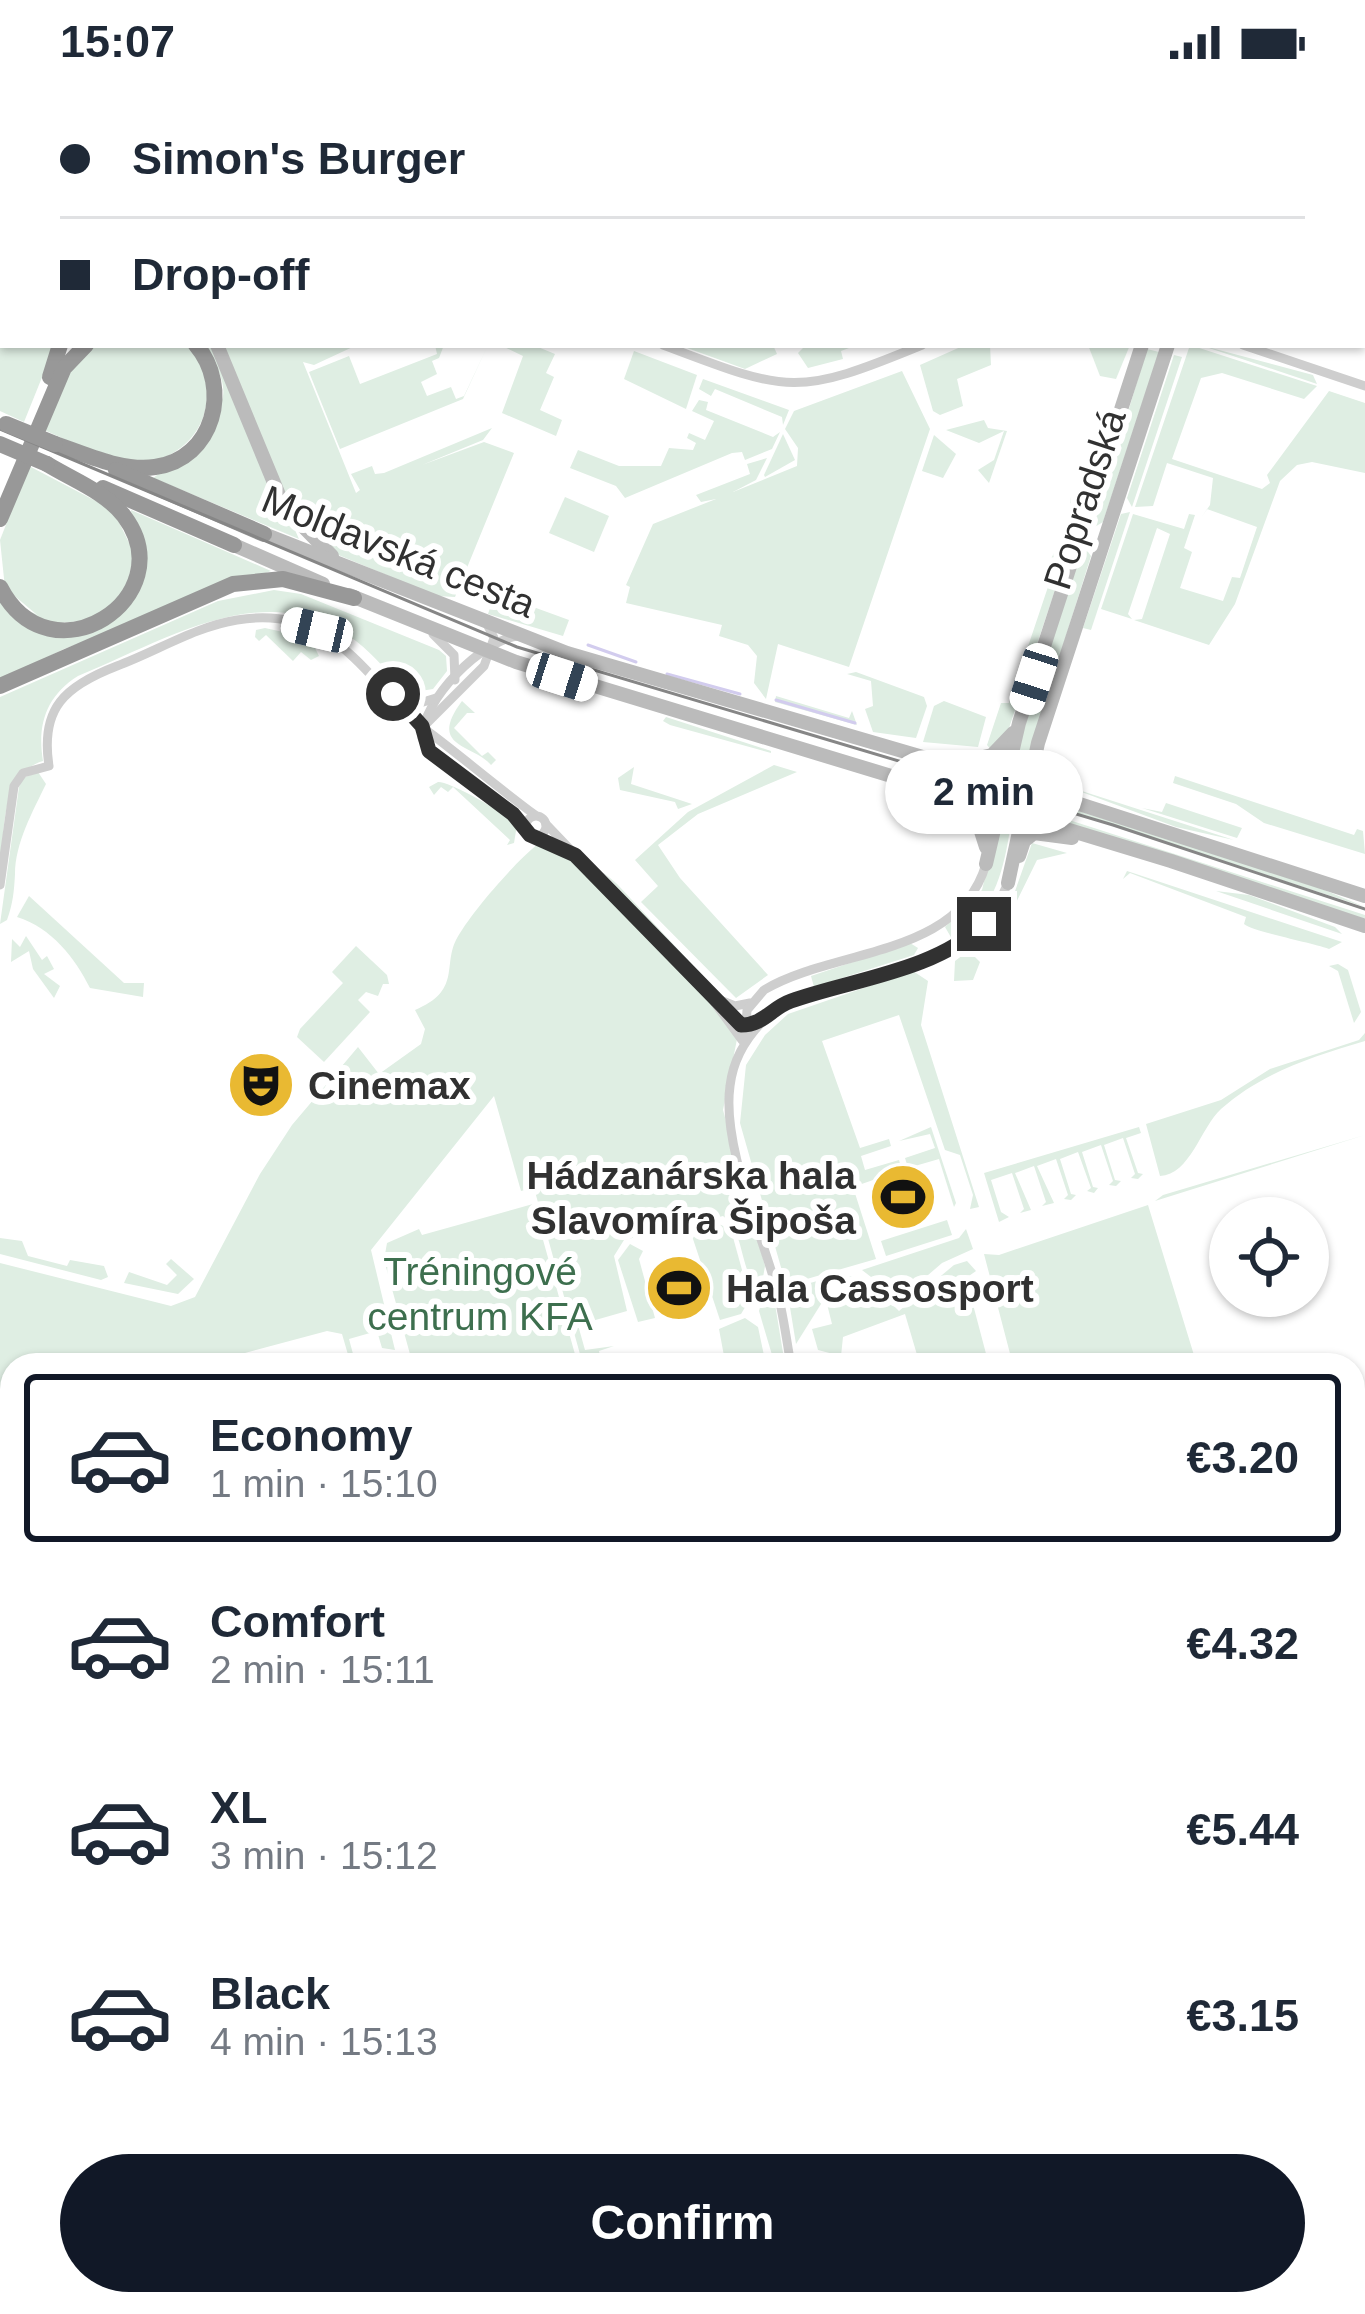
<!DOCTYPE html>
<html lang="en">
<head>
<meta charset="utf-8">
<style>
  body { margin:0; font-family:Helvetica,sans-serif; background:#f6f6f7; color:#1f2937; height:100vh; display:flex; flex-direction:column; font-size:45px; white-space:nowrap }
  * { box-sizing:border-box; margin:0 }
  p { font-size:39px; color:#747a83 }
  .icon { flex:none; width:66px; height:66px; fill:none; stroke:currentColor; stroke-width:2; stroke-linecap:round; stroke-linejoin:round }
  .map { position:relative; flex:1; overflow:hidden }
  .drawer { position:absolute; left:0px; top:1269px; width:1365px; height:963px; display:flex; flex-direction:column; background:#fff; border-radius:36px 36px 0 0; box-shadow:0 3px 9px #0004 }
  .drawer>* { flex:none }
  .hud { position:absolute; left:0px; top:0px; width:1365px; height:264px; box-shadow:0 3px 9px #0004; display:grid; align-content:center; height:264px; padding:0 60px; background:#fff }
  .tools { position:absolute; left:1209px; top:1113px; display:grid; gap:24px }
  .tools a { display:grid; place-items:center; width:120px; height:120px; border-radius:50%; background:#fff; box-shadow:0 3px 9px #0004; font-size:60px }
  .end { position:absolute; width:54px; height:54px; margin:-27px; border:15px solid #313131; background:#fff; box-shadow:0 0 0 6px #fff }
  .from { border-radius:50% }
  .bubble { position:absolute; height:84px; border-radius:42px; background:#fff; box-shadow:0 3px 9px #0004; font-size:39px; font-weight:800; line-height:84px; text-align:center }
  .car { position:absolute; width:36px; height:72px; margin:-36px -18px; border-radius:15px; box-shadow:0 0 9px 3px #0007; background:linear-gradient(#fff 24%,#345 0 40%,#fff 0 76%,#345 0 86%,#fff 0) }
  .hud b { display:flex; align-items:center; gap:42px; height:114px; font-size:45px }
  .hud b+b { border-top:3px solid #e0e1e3 }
  .hud i { width:30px; height:30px; background:#1f2937 }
  ul { padding:21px 0 0; list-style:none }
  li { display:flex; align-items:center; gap:36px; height:168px; margin:0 24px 18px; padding:0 36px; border:6px solid transparent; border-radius:12px }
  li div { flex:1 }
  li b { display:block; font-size:45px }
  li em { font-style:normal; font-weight:800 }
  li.on { border-color:#111827 }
  li>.icon { width:108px; height:108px; stroke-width:1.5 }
  .button { display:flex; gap:24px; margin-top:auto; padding:24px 60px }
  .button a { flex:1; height:138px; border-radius:72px; background:#111827; color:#fff; font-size:48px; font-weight:800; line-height:138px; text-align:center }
  .status { display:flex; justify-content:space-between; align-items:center; height:84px; padding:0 60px; background:#fff; direction:ltr }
  .status svg { height:33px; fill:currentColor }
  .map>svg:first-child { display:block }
  .green { fill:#dfeee3 }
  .water { fill:#d2ccee }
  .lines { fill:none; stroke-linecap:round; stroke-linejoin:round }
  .stream { stroke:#d2ccee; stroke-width:3 }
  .street { stroke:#cecece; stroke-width:9 }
  .secondary { stroke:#bbb; stroke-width:14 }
  .highway { stroke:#989898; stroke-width:16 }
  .tram { stroke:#868686; stroke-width:3 }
  .highway-bridge { stroke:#989898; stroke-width:16 }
  .route { stroke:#313131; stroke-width:15 }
  .labels { text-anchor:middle; stroke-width:12; stroke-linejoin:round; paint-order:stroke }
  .street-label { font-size:39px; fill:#313131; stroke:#fff }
  .poi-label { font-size:39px; font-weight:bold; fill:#313131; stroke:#fff; text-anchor:start }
  .park-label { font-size:39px; fill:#3d6f4e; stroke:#fff }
</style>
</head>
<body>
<div class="status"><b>15:07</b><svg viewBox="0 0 49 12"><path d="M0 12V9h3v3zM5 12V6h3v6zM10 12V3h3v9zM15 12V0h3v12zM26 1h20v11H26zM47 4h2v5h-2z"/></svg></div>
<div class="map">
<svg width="1365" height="2230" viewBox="0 0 1365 2230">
  <rect width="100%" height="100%" fill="#fff"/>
  <g class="green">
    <path d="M0,0l90,3h-87l-3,105z"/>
    <path d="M0,176l3,85h52l-31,77 -24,-11z"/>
    <path d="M94,261h93c41,43 16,113 -45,117 -31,1 -70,-20 -98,-32l27,-62z"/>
    <path d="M204,261h9l86,194 -146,-61c19,-14 59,-48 69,-78 6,-18 -9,-40 -18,-55z"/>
    <path d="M222,261h135l-43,20 -11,-3 53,131 4,-3 -9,-16 21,-8 3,8 9,-1 108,-45 -9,12 -61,25 62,-23 30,11 -59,144 -18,-1 -101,-42 -45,-45z"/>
    <path d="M435,261h9l-5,13 -7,3 5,13 -16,8 6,14 24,-9 5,12 8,-3 24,-51 -25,54 -123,50 -31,-77 40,-16 11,28 77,-30z"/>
    <path d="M500,261h33l22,9 -9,19 8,4 -14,33 22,10 -6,16 -54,-23 21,-57z"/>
    <path d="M679,261h94l4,9 -32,15z"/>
    <path d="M806,261h51l-16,6 2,8 -35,9 -10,-15z"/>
    <path d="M965,261h25l1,20 -34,14 6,27 -23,9 -7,-4 -13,-46z"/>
    <path d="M1088,261h42l-14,34 -16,-3z"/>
    <path d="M1190,261l127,41 -13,13 -82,-26 -21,5 -29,81 90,30 8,-6 -3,-8 62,-84 36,12v70l-53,-11 -15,3 -17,16 -45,123 -26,41 -75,-25 8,-1 28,-85 -13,-6 -29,86 4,5 -31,-10 32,-95 51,15 5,-15 6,1 -11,33 8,4 -12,36 43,13 9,-24 8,1 17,-51 -50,-18 -6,9 9,-13 3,-27 -46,-15 -14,43 -18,1z"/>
    <path d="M1200,261l113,30 4,9z"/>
    <path d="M1147,265l12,3 -56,170 -10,6z"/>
    <path d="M634,267l63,24 -11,34 -62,-30z"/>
    <path d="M1174,271l8,2 -50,150 -5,-9z"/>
    <path d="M902,287l28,58 -81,238 -71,-23 -12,55 -12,-16 3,-27 -9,-11 -29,-9 3,-11 -96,-22 4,-16 -4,-2 27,-61 63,-25 -15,3 -5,-7 54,-21 -3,-10 20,-6 -11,22 -23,12 64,-26 1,-18 -13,-19 9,-18z"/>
    <path d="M703,295l86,31 -6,15 -1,-8 -67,-28 -4,7 -12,-7z"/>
    <path d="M699,316l9,2 -2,8 67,27 7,-5 -8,17 -27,11 -3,-8 -10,1 -107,45 -9,-12 -46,-18 8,-18 41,16h42l8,-18 24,2 3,-7 -9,-5 2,-5 16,7 9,-19 -22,-10z"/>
    <path d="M1110,325l-30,103 -12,7 3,-22 7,1 16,-47 -8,-4 3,-9 11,3z"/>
    <path d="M984,336l4,8 19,3 -18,52 -11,-13 16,-10 10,-29 -25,12 -33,-13z"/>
    <path d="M783,350l12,26 -30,17 -1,-2z"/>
    <path d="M934,351l22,19 -13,24 -21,-7z"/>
    <path d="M29,382l84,44 21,43 -8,38 -33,29 -45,4 -43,-36 -5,-48z"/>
    <path d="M565,413l44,19 -15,36 -45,-19z"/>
    <path d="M131,426l140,61 -207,78 -64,31v-84l77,39 61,-49z"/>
    <path d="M1130,428l-39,118 -8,-2 38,-114z"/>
    <path d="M1062,453l4,20 -58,174 -16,20 -5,-6 14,-42h8l45,-134 -6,-4z"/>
    <path d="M1083,461l8,11 -67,214 -12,-4z"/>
    <path d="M274,506l27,4 138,56 7,6 1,15 -14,18 -25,4c-17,-17 -33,-37 -52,-52 -88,-68 -191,0 -278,35 -32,20 -41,49 -35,85 -43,13 -38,69 -43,111v-175l218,-96z"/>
    <path d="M495,509l74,27 -6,16 -75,-22z"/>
    <path d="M265,544l45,10 9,18 -8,4 -10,-8 -8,9 -27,-26 -7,6 -4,-4 1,-7z"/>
    <path d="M856,588l68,25 3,9 -11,32 -43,-6 -8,-23 8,-3 -2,-25 -24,-7z"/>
    <path d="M776,612l73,22 3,-7 5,14 -82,-23z"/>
    <path d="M462,617l13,12h-8l-13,15 28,28 6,-4 8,8 -5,5c-18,-21 -64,-17 -29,-64z"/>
    <path d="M944,617l42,16 -8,30 -55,-5 11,-36z"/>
    <path d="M666,633l105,34v2l-101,-28 -7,-4z"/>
    <path d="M774,681l23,7 -99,42 -40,31 22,33 88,97 -32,23 -95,-96 17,-16 -23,-26 53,-48z"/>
    <path d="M634,683l-3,17 61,20 -14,5 -3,-7 -55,-12 -2,-12z"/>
    <path d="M38,688l8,12c-13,27 -31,59 -31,90 -1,18 -2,29 -8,46l-7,4 19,-137 4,-9z"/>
    <path d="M1175,692l179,59 3,-6 6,2 2,23 -101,-31 -28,-19 -63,-21z"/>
    <path d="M438,698c12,-1 72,34 79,43l-3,18 -7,2 3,-5 -57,-53 -5,5 -7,-5 -7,8 -5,-8z"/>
    <path d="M1060,700l174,56 -58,-13z"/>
    <path d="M1041,715l262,82 62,26 -325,-105z"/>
    <path d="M1166,719l76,25 -5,10 -95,-30 20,4z"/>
    <path d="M1038,726l327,105v4l-328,-106z"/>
    <path d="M997,743l13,3c-8,48 -17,80 -58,109l-7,-12 37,-37z"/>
    <path d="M1032,759l35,10 -30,7 -29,59 -33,38 5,5 -7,18 -19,1 1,-20 33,-25 20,-25z"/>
    <path d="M538,760c36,-4 169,157 200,190l-15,76 42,156 -4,23c-23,-16 -14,-55 -38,-73l-99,24 -10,16 13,55 -49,14 7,25 29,-4 -15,5 3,14h-19l-49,-177 -13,3 -27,-95 -123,154 24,100 -13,-2 -5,-17 -28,8 7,26h-5l-9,-31 -15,-3 -82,22 1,12h-234v143l-12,-4v-241l171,43 24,-9 65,-123 32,-49 66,-78 21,27 42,-30 4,-15 -10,-19c46,-19 28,-44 41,-70 13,-25 59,-78 82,-96z"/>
    <path d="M1127,787l215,71 -13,7c-20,-7 -75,-17 -85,-25l2,-7 -116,-44 -7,6z"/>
    <path d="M603,788l14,12 101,108 -17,-13z"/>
    <path d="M1216,807l33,4 86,32 7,7z"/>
    <path d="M29,812l95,87h20l-1,14 -53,-9c-15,-30 -38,-60 -73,-71z"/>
    <path d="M26,852l16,24 5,-4 7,13 -10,5 16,12 -6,12 -21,-29 -4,-18 -18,11 1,-23 8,8z"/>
    <path d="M910,859l8,5 -4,7 -100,32 -3,-11z"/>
    <path d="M356,862l31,29 2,9h-6l-5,12 -12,-4 -8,8 12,12 -46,50 -27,-25 3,-8 43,-46 -11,-11z"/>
    <path d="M1338,880l10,6 13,42 -7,11 -16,-52 -9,-5z"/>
    <path d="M913,887l15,10 -7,44 58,182 -9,2 3,-14 -13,-40 -15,-5 -46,-135 -77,26 38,107 29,-9 2,7 -30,10 4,14 34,-10 3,10 -49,17 23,72 -90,26 -46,-162 6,-58 19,-30 23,-21z"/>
    <path d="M1365,949v8c-53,16 -102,31 -144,68 -20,18 -31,66 -61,67l-14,-52 75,-24 49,-31 89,-29z"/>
    <path d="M931,1043l25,76 -2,4 -15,-48 -31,9 -3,-10 30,-10 -5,-14 -31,7z"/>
    <path d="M1139,1043l2,6 -15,5 12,35 5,1 -5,5 -7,-1 4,-4 -12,-36 -19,7 11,35 6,1 -5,5 -7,-1 4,-4 -12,-36 -19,7 11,35 5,1 -4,5 -7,-2 4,-3 -13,-36 -18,7 11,35 5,1 -5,5 -7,-1 4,-4 -12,-36 -19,7 17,37 -12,3 4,-4 -12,-36 -19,7 16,37 -11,3 4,-4 -12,-36 -21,7 10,32 8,5 -10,5 -15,-49z"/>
    <path d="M1365,1051l-210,66 8,-6z"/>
    <path d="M533,1120l45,161h-165l-29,-105 3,-17 32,-14 3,6z"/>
    <path d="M1148,1121l49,160h-184l-29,-111 15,1z"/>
    <path d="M947,1136l5,15 -66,21 -5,-15z"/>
    <path d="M713,1137l18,9 19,69 -9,15 -21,6 -30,-90z"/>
    <path d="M966,1145l7,20 -31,14 -36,31h-13l-31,-24 97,-32z"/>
    <path d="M0,1154l22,3 6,15 39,10 3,-6 34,6 4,11 -7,3 -101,-26z"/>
    <path d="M630,1160l13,7 -4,8 16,59 -17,4 -20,-62z"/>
    <path d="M171,1175l23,20 -16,15 -54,-11 5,-11 38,13 10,-10 -11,-11z"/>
    <path d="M967,1177l9,10 -10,7 23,87h-69l-15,-51 -62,23 -2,19 -23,-6 -6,-21 20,-5 -5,-20 19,-6 -5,-23 25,4 33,32 55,-46z"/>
    <path d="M825,1195l6,9 -35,56 -9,-55z"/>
    <path d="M762,1216l13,4 10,61h-10l-16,-54z"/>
    <path d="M745,1234l13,9 8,38h-56l14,-9 -5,-27z"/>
    <path d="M1365,1402v62l-12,4v-63z"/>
    <path d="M1365,1529v55l-12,-6v-45z"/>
    <path d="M1353,1603l12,6v155l-12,1z"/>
    <path d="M0,1700l12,3v171l-12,-3z"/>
    <path d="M0,2207l12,3v10h30l32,10h-74z"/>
    <path d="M1072,2220h99l-5,10h-113z"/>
  </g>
  <path class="water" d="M491,2220h49l7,10h-59z"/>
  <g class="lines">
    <g class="stream">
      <path d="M22,3l2,-3"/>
      <path d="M0,37l3,-4"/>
      <path d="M588,561l48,17"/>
      <path d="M667,590l73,20"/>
      <path d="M776,616l79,23"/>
      <path d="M1127,2230l12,-10"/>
    </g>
    <g class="street">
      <path d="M384,0l1,3"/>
      <path d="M479,0l5,3"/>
      <path d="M937,0l3,3"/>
      <path d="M1300,0l2,3"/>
      <path d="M630,3l1,-3"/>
      <path d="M923,3l5,-3"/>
      <path d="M1362,21h3"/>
      <path d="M1362,140l3,1"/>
      <path d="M663,261c126,48 133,52 259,0"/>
      <path d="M1243,261l122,41"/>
      <path d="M433,550l21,21 1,25"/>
      <path d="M519,552c-37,3 -97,64 -97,102l7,13 96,75"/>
      <path d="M395,611l25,8 16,-5"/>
      <path d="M427,639l57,-57 10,-28 -7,-14"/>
      <circle cx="536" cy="742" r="10"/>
      <path d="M546,740l163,171 33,45"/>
      <path d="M0,801l14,-99 9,-13 26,-7c-9,-58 16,-80 68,-100 38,-14 80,-40 120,-46 103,-17 130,67 197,116 34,26 67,54 101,79"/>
      <path d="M715,914l20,8 15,-3"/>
      <path d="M745,956l2,-30 17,-20c70,-42 195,-32 222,-126"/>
      <path d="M791,1281c-5,-27 -8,-55 -16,-82 -16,-56 -53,-140 -45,-197 4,-35 27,-63 54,-83 78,-27 189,-34 224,-120"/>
      <path d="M0,1427l12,5"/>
      <path d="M1353,1793h12"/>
      <path d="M1353,2212l12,-6"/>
      <path d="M1314,2230l22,-10"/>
    </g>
    <g class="secondary">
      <path d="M1213,3l1,-3"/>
      <path d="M217,261l67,162 48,49"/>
      <path d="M264,450l303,119 472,138 326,105"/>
      <path d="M234,461l89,39"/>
      <path d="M349,511l167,67 655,199 194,65"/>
      <path d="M1037,669l6,22 19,19"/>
      <path d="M957,679l35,-8 21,-22"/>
      <path d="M950,716l28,22 8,25"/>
      <path d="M1019,772l5,-15 10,-8 38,5"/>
      <path d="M986,780l33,-141 123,-378"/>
      <path d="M1008,799l30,-140 130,-398"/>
      <path d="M1353,1868l12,-24"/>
      <path d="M1365,1903l-10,35 10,30"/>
      <path d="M1353,1989l12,6"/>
      <path d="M993,2230l26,-10"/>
      <path d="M1041,2230l21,-10"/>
    </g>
    <g class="highway">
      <path d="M176,3l2,-3"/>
      <path d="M0,138l3,-2"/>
      <path d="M0,169l3,1"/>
      <path d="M50,293l10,-32"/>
      <path d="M55,360c31,10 67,28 100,23 59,-8 77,-80 41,-122"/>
      <path d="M116,386l148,64"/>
      <path d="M103,404l131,57"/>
      <path d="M0,435l64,-151 22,-23"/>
      <path d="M0,503c50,98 185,10 124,-71 -18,-24 -53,-37 -77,-52"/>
      <path d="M0,602l233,-102 50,-5 71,19"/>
    </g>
    <g class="tram">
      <path d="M0,345l517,218 596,178 252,84"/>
      <path d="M1353,1895l12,-24"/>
      <path d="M1012,2230l24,-10"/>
    </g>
    <g class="highway-bridge">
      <path d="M6,340l49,20"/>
      <path d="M0,360l47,20"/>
    </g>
  </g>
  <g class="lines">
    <path class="route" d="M393,610l29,32 7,25 84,63 17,21 45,20 166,170c23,0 30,-17 50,-24 62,-22 144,-30 193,-77"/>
  </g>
  <defs>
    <g id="theatre-disc" transform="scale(3.45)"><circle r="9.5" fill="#e9b932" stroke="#fff"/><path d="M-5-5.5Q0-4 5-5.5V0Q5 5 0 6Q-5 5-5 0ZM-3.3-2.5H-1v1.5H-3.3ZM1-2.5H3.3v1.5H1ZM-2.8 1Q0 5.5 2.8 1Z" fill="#111"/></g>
    <g id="stadium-disc" transform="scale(3.45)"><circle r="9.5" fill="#e9b932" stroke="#fff"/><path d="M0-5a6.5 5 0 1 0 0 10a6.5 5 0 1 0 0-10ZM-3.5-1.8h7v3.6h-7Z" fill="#111"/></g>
  </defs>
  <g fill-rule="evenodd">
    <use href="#theatre-disc" x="261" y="1001"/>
    <use href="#stadium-disc" x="903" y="1113"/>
    <use href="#stadium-disc" x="679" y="1204"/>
  </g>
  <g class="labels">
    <g class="street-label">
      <text transform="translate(1084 415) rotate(-72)" y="14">Popradská</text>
      <text transform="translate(399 467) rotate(22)" y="14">Moldavská cesta</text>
    </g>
    <g class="poi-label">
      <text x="308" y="1015">Cinemax</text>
      <text x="856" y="1105" text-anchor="end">Hádzanárska hala<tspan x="856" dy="45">Slavomíra Šipoša</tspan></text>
      <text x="726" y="1218">Hala Cassosport</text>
    </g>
    <g class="park-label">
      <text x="480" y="1201">Tréningové<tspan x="480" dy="45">centrum KFA</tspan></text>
    </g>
  </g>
</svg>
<div class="tools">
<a><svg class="icon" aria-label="locate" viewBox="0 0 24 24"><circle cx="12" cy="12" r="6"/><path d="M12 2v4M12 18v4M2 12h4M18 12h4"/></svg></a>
</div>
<i class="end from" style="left:393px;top:610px"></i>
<i class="end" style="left:984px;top:840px"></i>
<div class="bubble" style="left:885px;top:666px;width:198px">2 min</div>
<i class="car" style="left:317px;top:546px;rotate:283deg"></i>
<i class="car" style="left:562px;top:593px;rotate:108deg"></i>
<i class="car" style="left:1034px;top:595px;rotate:198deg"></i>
<div class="hud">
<b><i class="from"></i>Simon's Burger</b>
<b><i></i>Drop-off</b>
</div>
<section class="drawer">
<ul>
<li class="on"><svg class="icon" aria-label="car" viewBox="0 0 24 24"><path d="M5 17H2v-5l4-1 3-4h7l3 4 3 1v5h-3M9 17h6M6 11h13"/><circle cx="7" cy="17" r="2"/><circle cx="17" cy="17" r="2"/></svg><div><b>Economy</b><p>1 min · 15:10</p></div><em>€3.20</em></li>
<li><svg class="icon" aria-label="car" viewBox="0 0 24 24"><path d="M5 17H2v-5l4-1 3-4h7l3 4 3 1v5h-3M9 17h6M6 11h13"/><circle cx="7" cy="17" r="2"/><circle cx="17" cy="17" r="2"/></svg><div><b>Comfort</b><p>2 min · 15:11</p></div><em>€4.32</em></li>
<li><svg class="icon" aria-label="car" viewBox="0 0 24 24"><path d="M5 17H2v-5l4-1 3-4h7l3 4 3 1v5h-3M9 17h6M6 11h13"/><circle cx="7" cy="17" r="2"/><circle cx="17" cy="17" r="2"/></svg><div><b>XL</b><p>3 min · 15:12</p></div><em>€5.44</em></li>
<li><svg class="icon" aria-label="car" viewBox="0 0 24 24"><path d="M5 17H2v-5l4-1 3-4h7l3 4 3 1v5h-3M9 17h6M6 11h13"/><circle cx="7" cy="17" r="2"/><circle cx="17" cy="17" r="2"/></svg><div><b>Black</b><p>4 min · 15:13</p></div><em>€3.15</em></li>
</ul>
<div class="button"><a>Confirm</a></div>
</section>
</div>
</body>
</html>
